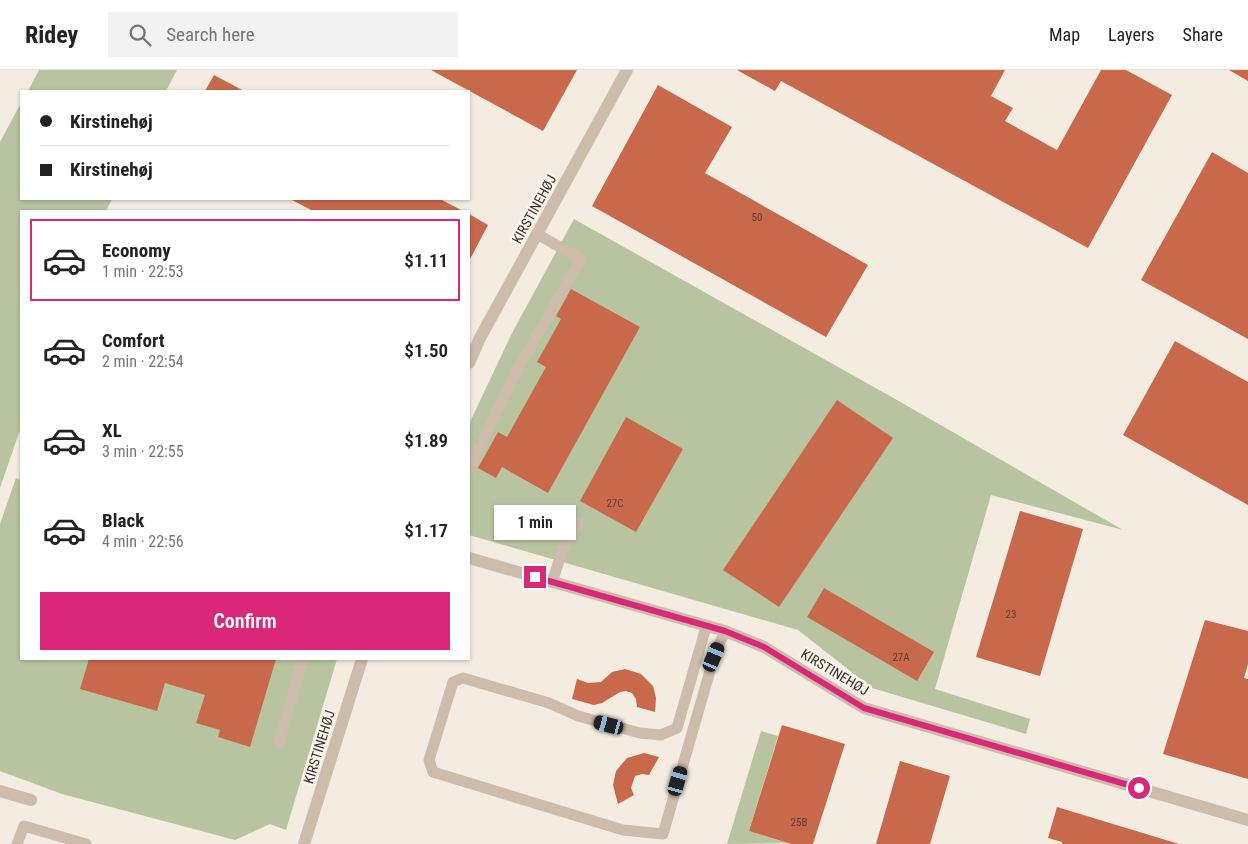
<!DOCTYPE html>
<html lang="en">
<head>
<meta charset="utf-8">
<style>
  body { margin:0; font-family:"Roboto Condensed",sans-serif; background:#f2f2f2; color:#222; height:100vh; display:flex; flex-direction:column; font-size:19px; white-space:nowrap }
  * { box-sizing:border-box; margin:0 }
  p { font-size:16px; color:#767676 }
  .icon { flex:none; width:28px; height:28px; fill:none; stroke:currentColor; stroke-width:2; stroke-linecap:round; stroke-linejoin:round }
  .map { position:relative; flex:1; overflow:hidden }
  .side { position:absolute; left:20px; top:140px; width:450px; height:450px; display:flex; flex-direction:column; background:#fff; border-radius:0px; box-shadow:0 1px 4px #0004 }
  .side>* { flex:none }
  .hud { position:absolute; left:20px; top:20px; width:450px; height:110px; border-radius:0px; box-shadow:0 1px 4px #0004; display:grid; align-content:center; height:110px; padding:0 20px; background:#fff }
  .end { position:absolute; width:22px; height:22px; margin:-11px; border:6px solid #db2777; background:#fff; box-shadow:0 0 0 2px #fff }
  .from { border-radius:50% }
  .bubble { position:absolute; height:35px; border-radius:0px; background:#fff; box-shadow:0 1px 4px #0004; font-size:16px; font-weight:600; line-height:35px; text-align:center }
  .car { position:absolute; width:15px; height:30px; margin:-15px -8px; border-radius:6px; box-shadow:0 0 4px 1px #0007; background:linear-gradient(#222 24%,#8ab4d8 0 40%,#222 0 76%,#8ab4d8 0 86%,#222 0) }
  .hud b { display:flex; align-items:center; gap:18px; height:48px; font-size:19px }
  .hud b+b { border-top:1px solid #e0e0e0 }
  .hud i { width:12px; height:12px; background:#222 }
  ul { padding:9px 0 0; list-style:none }
  li { display:flex; align-items:center; gap:15px; height:82px; margin:0 10px 8px; padding:0 10px; border:2px solid transparent; border-radius:0px }
  li div { flex:1 }
  li b { display:block; font-size:19px }
  li em { font-style:normal; font-weight:600 }
  li.selected { border-color:#db2777 }
  li>.icon { width:45px; height:45px; stroke-width:1.5 }
  .action { display:flex; gap:10px; margin-top:auto; padding:10px 20px }
  .action a { flex:1; height:58px; border-radius:0px; background:#db2777; color:#fff; font-size:20px; font-weight:600; line-height:58px; text-align:center }
  header { display:flex; align-items:center; gap:30px; box-sizing:border-box; height:70px; padding:0 25px; background:#fff; border-bottom:1px solid #e0e0e0 }
  header strong { font-size:24px }
  nav { display:flex; gap:28px; margin-inline-start:auto; font-size:18px }
  .search { width:350px; height:45px; background:#f2f2f2; display:flex; align-items:center; gap:12px; box-sizing:border-box; padding:0 18px; border-radius:0px; color:#767676; font-size:19px }
  .map>svg:first-child { display:block }
  .green { fill:#b8c4a0 }
  .building { fill:#c8694b }
  .lines { fill:none; stroke-linecap:round; stroke-linejoin:round }
  .service { stroke:#cdbbac; stroke-width:11 }
  .minor { stroke:#cdbbac; stroke-width:12 }
  .route { stroke:#db2777; stroke-width:6 }
  .labels { text-anchor:middle; stroke-width:5; stroke-linejoin:round; paint-order:stroke }
  .number-label { font-size:11px; fill:#5e3e33 }
  .street-label { font-size:14px; fill:#3b302b; stroke:#fbf5ee }
</style>
</head>
<body>
<header>
<strong>Ridey</strong>
<div class="search"><svg class="icon" aria-label="search" viewBox="0 0 24 24"><circle cx="10" cy="10" r="6"/><path d="M15 15l6 6"/></svg>Search here</div>
<nav><a>Map</a><a>Layers</a><a>Share</a></nav>
</header>
<div class="map">
<svg width="1248" height="774" viewBox="0 0 1248 774">
  <rect width="100%" height="100%" fill="#f4ebe1"/>
  <g class="green">
    <path d="M39,0h138l-11,21h-138z"/>
    <path d="M21,33v96h91l-6,12h-85v216l-21,61v-346z"/>
    <path d="M574,149l323,181 226,130 -132,-35 -56,194 95,30 -4,15 -154,-46 -74,-58 -329,-95v-111l43,-91z"/>
    <path d="M16,408l5,2v179h316l-51,171 -16,-6 -35,16 -173,-46 -62,-23v-247z"/>
    <path d="M761,661l17,5 -29,95 38,12 -60,1z"/>
  </g>
  <g class="building">
    <path d="M431,0h146l-34,61z"/>
    <path d="M737,0h268l-14,26 22,12 -8,13 52,29 44,-80h25l46,25 -84,153 -307,-167 -6,10z"/>
    <path d="M1229,0h19v11z"/>
    <path d="M214,5l30,16h-39z"/>
    <path d="M658,15l74,42 -27,46 163,92 -42,72 -234,-131z"/>
    <path d="M1212,82l36,21v166l-107,-59z"/>
    <path d="M290,129h150l23,12h-150z"/>
    <path d="M469,144l19,11 -19,36z"/>
    <path d="M571,219l69,38 -92,166 -46,-26 -6,11 -18,-10 20,-36 9,5 39,-70 -9,-5 24,-43 -5,-3z"/>
    <path d="M1175,271l73,41v123l-125,-70z"/>
    <path d="M837,330l56,38 -114,169 -56,-37z"/>
    <path d="M626,347l57,32 -47,83 -56,-31z"/>
    <path d="M1020,441l63,18 -43,147 -64,-19z"/>
    <path d="M824,518l110,64 -17,29 -110,-64z"/>
    <path d="M1205,550l43,11v33l-4,14 4,1v100l-85,-25z"/>
    <path d="M89,589h187l-26,88 -32,-10 2,-7 -24,-7 9,-28 -40,-12 -8,28 -77,-22z"/>
    <path d="M625,599l16,5 12,12 3,12 -1,14 -18,-5 -1,-8 -4,-6 -6,-2 -6,1 -18,11 -8,2 -22,-6 5,-20 11,4 13,-1 11,-10z"/>
    <path d="M782,655l63,19 -32,100h-22l-42,-13z"/>
    <path d="M644,683l15,4 -10,18 -7,-1 -7,2 -4,12 3,7 -16,9 -5,-19 3,-14 11,-13z"/>
    <path d="M900,691l50,15 -20,68h-54z"/>
    <path d="M1057,737l122,37h-117v-2l-14,-4z"/>
  </g>
  <g class="lines">
    <g class="service">
      <path d="M469,400l47,-98 65,-113 -44,-25"/>
      <path d="M552,512l12,-36 15,-23"/>
      <path d="M706,557l-29,101 -16,7 -21,-2 -62,-17 -29,-13 -86,-25 -10,4 -24,78 4,12 190,58 40,4 51,-177 11,-26"/>
      <path d="M279,672l24,-83"/>
      <path d="M17,774l7,-18 62,18"/>
    </g>
    <g class="minor">
      <path d="M469,293l11,-25 147,-268"/>
      <path d="M469,488l256,73 39,16 100,61 384,112"/>
      <path d="M0,721l31,9"/>
      <path d="M304,774l58,-185"/>
    </g>
  </g>
  <g class="lines">
    <path class="route" d="M535,507l190,54 39,16 100,61 275,80"/>
  </g>
  <g class="labels">
    <g class="number-label">
      <text x="757" y="151">50</text>
      <text x="615" y="437">27C</text>
      <text x="1011" y="548">23</text>
      <text x="901" y="591">27A</text>
      <text x="799" y="756">25B</text>
    </g>
    <g class="street-label">
      <text transform="translate(534 139) rotate(-61)" y="5">KIRSTINEHØJ</text>
      <text transform="translate(835 602) rotate(31)" y="5">KIRSTINEHØJ</text>
      <text transform="translate(319 677) rotate(-73)" y="5">KIRSTINEHØJ</text>
    </g>
  </g>
</svg>
<i class="end from" style="left:1139px;top:718px"></i>
<i class="end" style="left:535px;top:507px"></i>
<div class="bubble" style="left:494px;top:435px;width:82px">1 min</div>
<i class="car" style="left:714px;top:587px;rotate:23deg"></i>
<i class="car" style="left:609px;top:655px;rotate:285deg"></i>
<i class="car" style="left:678px;top:711px;rotate:16deg"></i>
<div class="hud">
<b><i class="from"></i>Kirstinehøj</b>
<b><i></i>Kirstinehøj</b>
</div>
<section class="side">
<ul>
<li class="selected"><svg class="icon" aria-label="car" viewBox="0 0 24 24"><path d="M5 17H2v-5l4-1 3-4h7l3 4 3 1v5h-3M9 17h6M6 11h13"/><circle cx="7" cy="17" r="2"/><circle cx="17" cy="17" r="2"/></svg><div><b>Economy</b><p>1 min · 22:53</p></div><em>$1.11</em></li>
<li><svg class="icon" aria-label="car" viewBox="0 0 24 24"><path d="M5 17H2v-5l4-1 3-4h7l3 4 3 1v5h-3M9 17h6M6 11h13"/><circle cx="7" cy="17" r="2"/><circle cx="17" cy="17" r="2"/></svg><div><b>Comfort</b><p>2 min · 22:54</p></div><em>$1.50</em></li>
<li><svg class="icon" aria-label="car" viewBox="0 0 24 24"><path d="M5 17H2v-5l4-1 3-4h7l3 4 3 1v5h-3M9 17h6M6 11h13"/><circle cx="7" cy="17" r="2"/><circle cx="17" cy="17" r="2"/></svg><div><b>XL</b><p>3 min · 22:55</p></div><em>$1.89</em></li>
<li><svg class="icon" aria-label="car" viewBox="0 0 24 24"><path d="M5 17H2v-5l4-1 3-4h7l3 4 3 1v5h-3M9 17h6M6 11h13"/><circle cx="7" cy="17" r="2"/><circle cx="17" cy="17" r="2"/></svg><div><b>Black</b><p>4 min · 22:56</p></div><em>$1.17</em></li>
</ul>
<div class="action"><a>Confirm</a></div>
</section>
</div>
</body>
</html>
